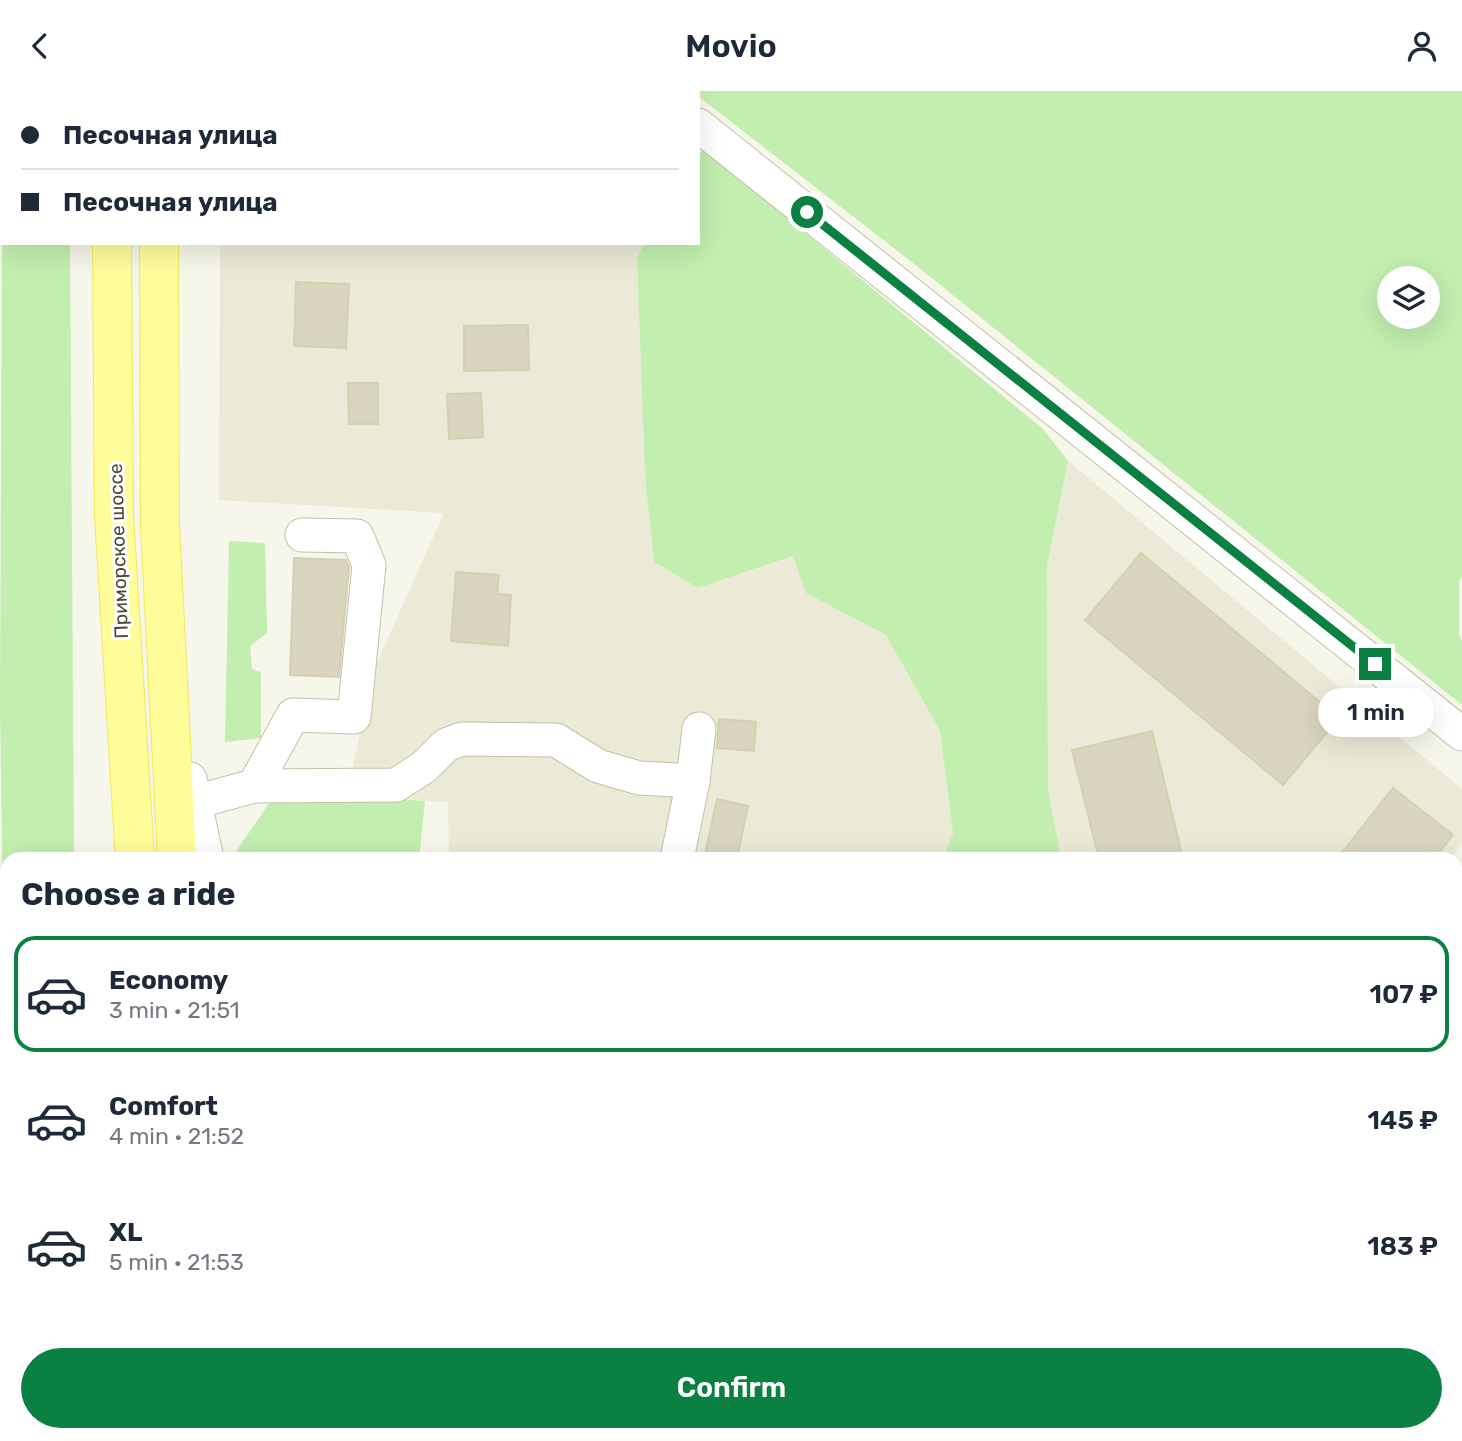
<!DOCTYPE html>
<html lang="en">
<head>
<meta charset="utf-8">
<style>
  body { margin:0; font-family:Rubik,sans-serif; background:#f2f2f3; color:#1f2937; height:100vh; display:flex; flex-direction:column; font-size:26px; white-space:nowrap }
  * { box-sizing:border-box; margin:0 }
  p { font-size:23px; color:#747a83 }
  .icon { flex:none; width:38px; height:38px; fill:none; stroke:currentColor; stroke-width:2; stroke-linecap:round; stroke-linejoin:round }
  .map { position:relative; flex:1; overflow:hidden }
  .drawer { position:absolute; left:0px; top:761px; width:1463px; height:590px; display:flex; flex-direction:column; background:#fff; border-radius:21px 21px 0 0; box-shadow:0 7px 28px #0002 }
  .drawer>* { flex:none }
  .hud { position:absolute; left:0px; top:0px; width:700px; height:154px; box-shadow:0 7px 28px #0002; display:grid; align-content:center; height:154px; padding:0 21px; background:#fff }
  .buttons { position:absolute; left:1377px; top:175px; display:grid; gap:14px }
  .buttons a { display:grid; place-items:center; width:63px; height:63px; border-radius:50%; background:#fff; box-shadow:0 7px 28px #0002; font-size:35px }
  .end { position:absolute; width:32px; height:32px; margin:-16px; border:9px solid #0b8043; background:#fff; box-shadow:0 0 0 4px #fff }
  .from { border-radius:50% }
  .bubble { position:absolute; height:49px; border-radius:24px; background:#fff; box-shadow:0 7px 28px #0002; font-size:23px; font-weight:600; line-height:49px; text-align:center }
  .hud b { display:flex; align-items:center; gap:24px; height:66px; font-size:26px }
  .hud b+b { border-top:2px solid #e0e1e3 }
  .hud i { width:18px; height:18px; background:#1f2937 }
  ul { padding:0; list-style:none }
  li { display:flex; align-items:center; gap:21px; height:116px; margin:0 14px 10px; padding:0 7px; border:4px solid transparent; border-radius:21px }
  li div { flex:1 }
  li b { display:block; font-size:26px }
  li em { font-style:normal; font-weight:600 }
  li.selected { border-color:#0b8043 }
  li>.icon { width:63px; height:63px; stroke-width:1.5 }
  h2 { padding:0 21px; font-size:32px; line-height:84px }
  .cta { display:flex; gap:14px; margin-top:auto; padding:14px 21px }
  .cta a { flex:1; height:80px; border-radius:42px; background:#0b8043; color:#fff; font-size:28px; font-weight:600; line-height:80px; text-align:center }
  header { display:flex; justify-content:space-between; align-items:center; height:91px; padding:0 21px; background:#fff; font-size:32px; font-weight:600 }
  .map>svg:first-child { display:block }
  .residential { fill:#ebead7 }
  .green { fill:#c2eeaf; fill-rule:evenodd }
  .building { fill:#d9d5be; stroke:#d5d0b0; stroke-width:2 }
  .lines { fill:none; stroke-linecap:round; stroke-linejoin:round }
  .minor-casing { stroke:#c3c1ab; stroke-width:35 }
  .major-casing { stroke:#f0e95e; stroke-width:40 }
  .path { stroke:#c6c29b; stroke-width:4.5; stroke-dasharray:3.5 3.5; stroke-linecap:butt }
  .minor { stroke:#fff; stroke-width:33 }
  .major { stroke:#fffc9a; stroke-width:38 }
  .rail-casing { stroke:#999; stroke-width:8 }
  .rail { stroke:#fff; stroke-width:5; stroke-dasharray:16; stroke-linecap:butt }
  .route { stroke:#0b8043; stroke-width:9 }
  .labels { text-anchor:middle; stroke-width:6; stroke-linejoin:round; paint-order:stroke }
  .street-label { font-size:19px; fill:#4b4937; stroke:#fff }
</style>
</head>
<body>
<header><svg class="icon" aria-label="back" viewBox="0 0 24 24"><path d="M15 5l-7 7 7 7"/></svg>Movio<svg class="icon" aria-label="person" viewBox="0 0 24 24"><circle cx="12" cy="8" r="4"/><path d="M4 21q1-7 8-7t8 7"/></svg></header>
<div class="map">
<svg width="1462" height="1350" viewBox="0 0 1462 1350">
  <rect width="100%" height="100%" fill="#f6f6ea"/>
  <g class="residential">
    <path d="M221,0h404l2,2h-406z"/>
    <path d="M220,152h425l-8,14 8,219 9,86 44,26 95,-32 13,37 80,42 54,96 13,102 -10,26h-494l-1,-57 -101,-6 25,-122 72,-161 -225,-13z"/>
    <path d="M1068,370l394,328v54l-11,16h-390l-13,-71 -1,-222z"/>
  </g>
  <g class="green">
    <path d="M692,0h770v486l-3,3v55l3,6v64l-549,-442 -215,-167v-3zM1390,187h38v39h-38z"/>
    <path d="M703,58l340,280 25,32 -21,105 1,222 13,71h-118l10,-26 -13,-102 -54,-96 -80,-42 -13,-37 -95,32 -44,-26 -9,-86 -8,-219 8,-14h53v-85z"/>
    <path d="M2,152h68l4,616h-67v76l-4,-30 -3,-198z"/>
    <path d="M229,450l36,2 2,90 -17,13 2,23 9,3v66l-36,4z"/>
    <path d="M347,705l78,5 -6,58h-183l-1,-6 37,-54z"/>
    <path d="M341,1344h393l2,4 -394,2z"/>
    <path d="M958,1344h350l2,6h-352z"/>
  </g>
  <g class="building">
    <path d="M296,191l53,2 -3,64 -52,-2z"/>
    <path d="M528,234l1,45 -65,1v-45z"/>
    <path d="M348,292h30v41h-29z"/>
    <path d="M481,302l2,44 -34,2 -2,-45z"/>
    <path d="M1141,462l198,165 -56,67 -198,-165z"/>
    <path d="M294,467l52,2 3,7 -10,110 -49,-2z"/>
    <path d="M456,481l43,3 -2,19 14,1 -3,51 -57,-5z"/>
    <path d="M719,628l37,3 -2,29 -37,-3z"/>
    <path d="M1152,640l31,128h-84l-27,-109z"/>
    <path d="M1393,697l60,47 -19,24h-97z"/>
    <path d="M717,708l31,7 -11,53h-33z"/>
  </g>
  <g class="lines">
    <g class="minor-casing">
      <g id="minor">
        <path d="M655,0l2,2"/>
        <path d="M698,34l764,609"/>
        <path d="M190,688l17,80"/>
        <path d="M254,695l142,-1 28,-18 22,-22 16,-6 94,1 42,26 41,12 54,3"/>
        <path d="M195,711l59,-16 39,-71 61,2 15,-152 -12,-29 -55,-1"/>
        <path d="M677,768l16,-78 6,-52"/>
        <path d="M1456,1306h6"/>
        <path d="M297,1344v6"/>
        <path d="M119,1350v-6"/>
      </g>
    </g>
    <g class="major-casing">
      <g id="major">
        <path d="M112,2v-2"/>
        <path d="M160,2v-2"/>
        <path d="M112,152l2,273 21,343"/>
        <path d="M159,152l1,283 17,333"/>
        <path d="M157,1344v6"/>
        <path d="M200,1344v6"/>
      </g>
    </g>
    <path class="path" d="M512,1350v-6"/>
    <use href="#minor" class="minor"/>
    <use href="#major" class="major"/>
    <g class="rail-casing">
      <g id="rail">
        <path d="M0,1108l7,55"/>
        <path d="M0,1285l7,54"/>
        <path d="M30,1344l1,6"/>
      </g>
    </g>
    <use href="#rail" class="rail"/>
  </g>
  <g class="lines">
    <path class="route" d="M807,121l568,452"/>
  </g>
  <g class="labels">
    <g class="street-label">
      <text transform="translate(118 460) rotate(-92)" y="7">Приморское шоссе</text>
    </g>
  </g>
</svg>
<div class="buttons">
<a><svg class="icon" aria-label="layers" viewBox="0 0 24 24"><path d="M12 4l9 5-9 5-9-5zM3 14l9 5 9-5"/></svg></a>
</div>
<i class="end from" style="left:807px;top:121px"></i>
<i class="end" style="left:1375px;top:573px"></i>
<div class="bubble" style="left:1318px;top:597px;width:116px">1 min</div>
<div class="hud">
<b><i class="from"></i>Песочная улица</b>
<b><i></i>Песочная улица</b>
</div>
<section class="drawer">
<h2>Choose a ride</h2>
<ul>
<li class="selected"><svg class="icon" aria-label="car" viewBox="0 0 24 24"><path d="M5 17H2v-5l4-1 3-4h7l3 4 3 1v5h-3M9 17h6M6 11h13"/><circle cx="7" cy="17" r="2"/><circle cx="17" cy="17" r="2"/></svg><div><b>Economy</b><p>3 min · 21:51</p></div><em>107 ₽</em></li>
<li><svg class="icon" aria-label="car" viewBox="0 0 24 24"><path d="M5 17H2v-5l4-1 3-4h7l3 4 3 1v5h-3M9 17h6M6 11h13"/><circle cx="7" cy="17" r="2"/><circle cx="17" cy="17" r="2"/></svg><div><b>Comfort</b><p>4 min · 21:52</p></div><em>145 ₽</em></li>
<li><svg class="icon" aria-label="car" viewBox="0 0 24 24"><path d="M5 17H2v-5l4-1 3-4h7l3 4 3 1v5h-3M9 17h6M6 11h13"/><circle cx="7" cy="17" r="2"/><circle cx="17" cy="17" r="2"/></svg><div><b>XL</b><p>5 min · 21:53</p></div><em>183 ₽</em></li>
</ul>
<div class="cta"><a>Confirm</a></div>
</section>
</div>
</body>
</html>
